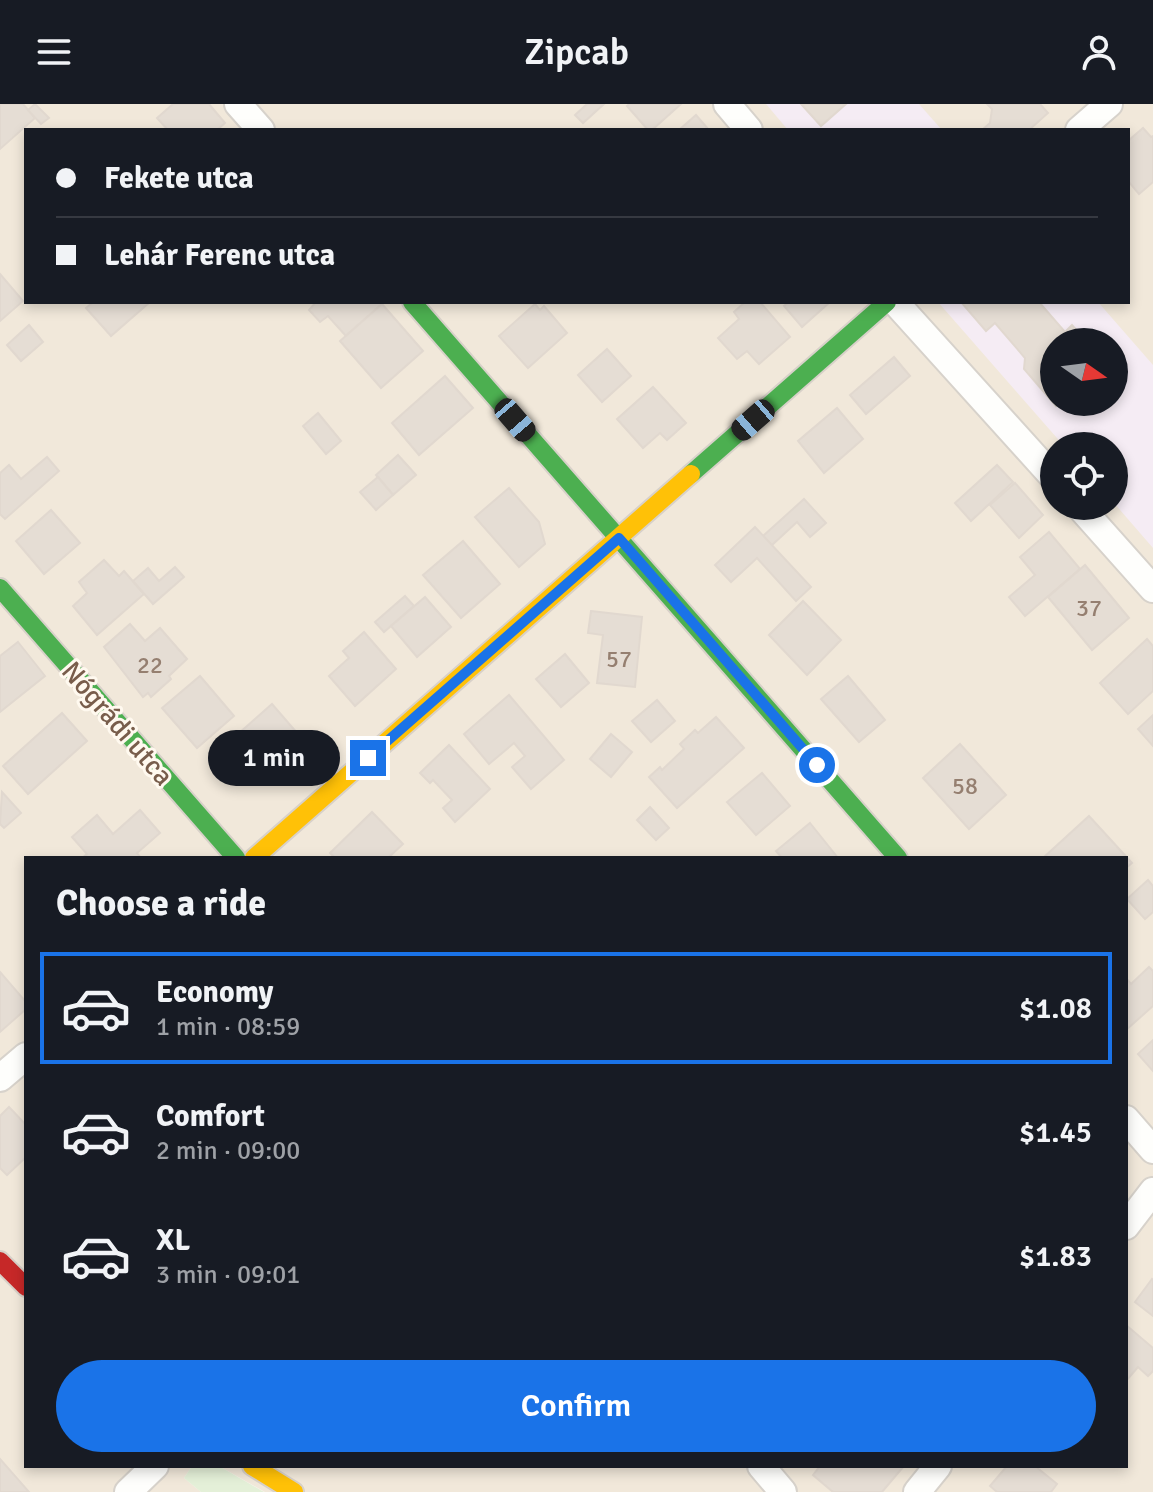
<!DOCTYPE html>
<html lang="en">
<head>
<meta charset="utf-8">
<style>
  body { margin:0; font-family:Signika,sans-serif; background:#20242c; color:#f1f3f6; height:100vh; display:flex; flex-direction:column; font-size:30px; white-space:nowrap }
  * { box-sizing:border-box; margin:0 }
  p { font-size:26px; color:#9ea1a6 }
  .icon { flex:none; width:44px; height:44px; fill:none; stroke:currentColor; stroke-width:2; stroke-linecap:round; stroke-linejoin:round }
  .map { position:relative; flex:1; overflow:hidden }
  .sheet { position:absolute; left:24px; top:752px; width:1104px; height:612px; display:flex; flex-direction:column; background:#171b24; border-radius:0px; box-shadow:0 4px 12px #0003 }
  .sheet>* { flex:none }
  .hud { position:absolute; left:24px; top:24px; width:1106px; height:176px; border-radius:0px; box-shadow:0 4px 12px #0003; display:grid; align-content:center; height:176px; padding:0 32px; background:#171b24 }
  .needle { width:52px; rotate:104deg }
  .controls { position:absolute; left:1040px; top:224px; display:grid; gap:16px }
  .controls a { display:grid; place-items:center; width:88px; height:88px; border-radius:50%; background:#171b24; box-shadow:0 4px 12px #0003; font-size:40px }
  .end { position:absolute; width:36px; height:36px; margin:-18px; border:10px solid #1a73e8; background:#fff; box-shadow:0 0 0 4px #fff }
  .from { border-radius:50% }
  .bubble { position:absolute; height:56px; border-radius:28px; background:#171b24; box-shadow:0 4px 12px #0003; font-size:26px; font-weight:600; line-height:56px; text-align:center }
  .car { position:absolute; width:24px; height:48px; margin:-24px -12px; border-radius:10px; box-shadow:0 0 6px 2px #0007; background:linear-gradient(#222 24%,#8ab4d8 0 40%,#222 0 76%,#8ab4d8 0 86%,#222 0) }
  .hud b { display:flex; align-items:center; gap:28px; height:76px; font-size:30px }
  .hud b+b { border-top:2px solid #363941 }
  .hud i { width:20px; height:20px; background:#f1f3f6 }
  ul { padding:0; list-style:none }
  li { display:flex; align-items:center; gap:24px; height:112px; margin:0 16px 12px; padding:0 16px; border:4px solid transparent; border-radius:0px }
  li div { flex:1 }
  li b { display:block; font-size:30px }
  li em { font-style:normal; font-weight:600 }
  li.on { border-color:#1a73e8 }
  li>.icon { width:72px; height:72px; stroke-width:1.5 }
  h2 { padding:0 32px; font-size:36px; line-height:96px }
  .primary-button { display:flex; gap:16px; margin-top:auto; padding:16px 32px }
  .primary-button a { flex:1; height:92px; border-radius:48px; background:#1a73e8; color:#fff; font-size:32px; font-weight:600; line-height:92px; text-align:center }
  header { display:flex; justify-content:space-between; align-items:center; height:104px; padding:0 32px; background:#171b24; font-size:36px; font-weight:600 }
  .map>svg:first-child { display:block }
  .residential { fill:#f1e8da; fill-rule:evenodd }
  .education { fill:#f5ecf4; fill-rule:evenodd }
  .green { fill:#e4f0d8 }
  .building { fill:#e5ddd4; stroke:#e1d8cf; stroke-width:2 }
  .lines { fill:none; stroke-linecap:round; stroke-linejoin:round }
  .street-casing { stroke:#d7d2cb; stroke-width:30 }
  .fast-casing { stroke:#d8d1c9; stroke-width:22 }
  .slow-casing { stroke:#d8d1c9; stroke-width:22 }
  .jam-casing { stroke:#d8d1c9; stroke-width:22 }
  .street { stroke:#fefefc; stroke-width:26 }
  .fast { stroke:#4caf50; stroke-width:18 }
  .slow { stroke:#ffc107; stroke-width:18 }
  .jam { stroke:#c62828; stroke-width:18 }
  .route { stroke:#1a73e8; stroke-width:10 }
  .labels { text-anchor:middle; stroke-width:6; stroke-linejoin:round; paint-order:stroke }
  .number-label { font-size:24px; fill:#957f70 }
  .street-label { font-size:28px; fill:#785d4b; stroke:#fff9ef }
</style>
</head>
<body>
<header><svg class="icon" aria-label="menu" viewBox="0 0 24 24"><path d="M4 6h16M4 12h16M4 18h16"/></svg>Zipcab<svg class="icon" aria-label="person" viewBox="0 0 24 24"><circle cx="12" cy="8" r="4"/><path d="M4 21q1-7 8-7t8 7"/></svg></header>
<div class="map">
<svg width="1153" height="1388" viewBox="0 0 1153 1388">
  <rect width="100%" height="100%" fill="#f8f5ed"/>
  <path class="residential" d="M0,0h1153v1388h-888l-46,-26h907v-608h-1100v608h166l-8,12 17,14h-201zM26,26h1102v172h-1102zM1054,238h60v60h-60zM1054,342h60v60h-60z"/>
  <g class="education">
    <path d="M766,0h153l23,26h-154z"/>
    <path d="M938,198h160l55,63v183l-39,-45v-57h-50zM1054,238h60v60h-60z"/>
  </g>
  <path class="green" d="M192,1362h27l45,26h-63l-17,-14z"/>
  <g class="building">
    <path d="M0,0h23l12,14 -35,31z"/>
    <path d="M35,0l14,14 -8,6 -13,-14z"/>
    <path d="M173,0h36l16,19 -8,7h-49l-11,-12z"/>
    <path d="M587,0h17l-21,19 -8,-8z"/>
    <path d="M629,0h52l-29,26h-4l-21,-24z"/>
    <path d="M801,0h45l-25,22z"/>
    <path d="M987,0h53l8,9 -19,17h-47l8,-7 2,-14z"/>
    <path d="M696,11l13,15h-30z"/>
    <path d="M1143,24l8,9 2,-1v46l-14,12 -11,-13v-40z"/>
    <path d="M0,170l23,27 -23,20z"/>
    <path d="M93,198h57l-39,34 -25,-28z"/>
    <path d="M316,198h65l1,2 -36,32 -18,-20 -8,6 -11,-12z"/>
    <path d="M745,198h15l30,35 -31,27 -12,-13 -10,8 -19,-21 21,-19 -5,-7z"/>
    <path d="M789,198h41l-28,25 -18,-21z"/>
    <path d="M961,198h78l26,30 7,-7 15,17h-33v60h7l-5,4 -32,-37 1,-11 -30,-35 -9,8z"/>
    <path d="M382,200l41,47 -42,37 -41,-47z"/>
    <path d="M535,200l5,6 4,-4 23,27 -39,35 -29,-32z"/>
    <path d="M29,221l14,17 -22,19 -14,-16z"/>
    <path d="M607,245l24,27 -29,26 -24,-27z"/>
    <path d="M894,253l16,19 -44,38 -16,-19z"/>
    <path d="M445,272l28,32 -54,47 -27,-32z"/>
    <path d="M653,283l33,36 -19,17 -7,-7 -17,15 -26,-29z"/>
    <path d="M837,304l26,31 -39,34 -26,-32z"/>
    <path d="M318,309l23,28 -15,13 -23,-28z"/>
    <path d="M398,351l18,20 -23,20 -17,-20z"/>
    <path d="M47,353l12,14 -54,48 -5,-5v-41l9,-8 12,14z"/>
    <path d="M997,361l16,17 -42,39 -16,-18z"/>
    <path d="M378,373l15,18 -17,15 -16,-18z"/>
    <path d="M1015,379l28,32 -24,23 -29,-33z"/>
    <path d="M509,384l30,34 6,22 -26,23 -44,-50z"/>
    <path d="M804,395l22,24 -16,14 -13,-15 -25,23 -9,-9z"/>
    <path d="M51,406l29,33 -36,31 -28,-33z"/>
    <path d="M755,423l56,60 -15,14 -39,-43 -26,24 -16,-17z"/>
    <path d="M1049,428l31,37 -55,47 -16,-19 26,-22 -15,-18z"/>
    <path d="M463,437l37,43 -39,34 -38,-43z"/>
    <path d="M104,456l15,16 5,-5 20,23 -47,41 -24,-29 14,-13 -8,-11z"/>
    <path d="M1085,461l44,53 -37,32 -44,-53z"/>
    <path d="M175,463l9,10 -31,27 -20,-23 15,-13 11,13z"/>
    <path d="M405,492l9,10 -30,26 -9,-10z"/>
    <path d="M425,493l26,30 -34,30 -26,-31z"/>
    <path d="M803,497l38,39 -34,35 -38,-40z"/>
    <path d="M591,507l51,6 -7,70 -38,-4 6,-48 -15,-2z"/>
    <path d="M130,520l15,17 15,-13 27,31 -18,17 2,3 -20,18 -3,-4 -5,4 -39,-50z"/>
    <path d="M364,528l32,37 -41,37 -26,-30 20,-18 -6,-7z"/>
    <path d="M1147,535l6,7v45l-25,23 -28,-31z"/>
    <path d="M18,538l27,34 -45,36v-56z"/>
    <path d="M565,550l24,29 -28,24 -25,-28z"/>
    <path d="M200,572l34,40 -37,32 -35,-40z"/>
    <path d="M848,572l37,44 -26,22 -38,-43z"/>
    <path d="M509,591l55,65 -33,29 -19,-22 13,-11 -11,-13 -25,21 -25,-30z"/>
    <path d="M657,596l18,21 -24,21 -19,-21z"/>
    <path d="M272,600l32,37 -38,33 -16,-19 -21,18 -15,-18z"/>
    <path d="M62,609l25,28 -59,53 -25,-28z"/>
    <path d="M1153,611v31l-15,-17z"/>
    <path d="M716,613l28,31 -67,60 -28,-31 11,-10 2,3 22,-21 -4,-5 15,-14 3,3z"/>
    <path d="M611,630l21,18 -21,25 -21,-18z"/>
    <path d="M960,640l46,51 -37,34 -46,-51z"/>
    <path d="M449,641l41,44 -35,33 -12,-14 9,-8 -19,-20 -3,3 -10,-10z"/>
    <path d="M762,669l28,33 -34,29 -29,-33z"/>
    <path d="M2,688l19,21 -17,15 -4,-4z"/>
    <path d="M650,703l19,21 -13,12 -19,-20z"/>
    <path d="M140,706l20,23 -23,20 4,5h-59l5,-4 -15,-17 25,-22 16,19z"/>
    <path d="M372,708l31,32 -15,14h-53l-5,-5z"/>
    <path d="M1089,712l43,47 -6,5v-10h-83z"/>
    <path d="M810,719l28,35h-56l-6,-7z"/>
    <path d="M1148,776l5,6v26l-8,7 -18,-20z"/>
    <path d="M1149,863l4,4v35l-27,24v-52l5,6z"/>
    <path d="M0,868l26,30v7l-26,23z"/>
    <path d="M1153,936v31l-15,-17z"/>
    <path d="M9,1003l17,18v32l-19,18 -7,-7v-52z"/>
    <path d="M1152,1175l1,1v36l-18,-14z"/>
    <path d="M1126,1221l27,23v23l-5,5 -10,-9 -12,14z"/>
    <path d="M0,1355l29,33h-29z"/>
    <path d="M820,1362h84l-22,26h-49l-20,-17z"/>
    <path d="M1007,1362h28l22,18 -6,8h-54l-7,-6z"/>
  </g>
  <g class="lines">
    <g class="street-casing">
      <g id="street">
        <path d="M238,0l23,26"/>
        <path d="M727,0l22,26"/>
        <path d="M1079,26l30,-26"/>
        <path d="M895,198l159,176"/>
        <path d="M1079,402l74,83"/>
        <path d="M0,974l26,-22"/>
        <path d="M1126,1015l27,31"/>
        <path d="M1126,1122l27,-35"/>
        <path d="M761,1362l22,26"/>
        <path d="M128,1388l27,-26"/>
        <path d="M917,1388l21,-26"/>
      </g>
    </g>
    <g class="fast-casing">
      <g id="fast">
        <path d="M412,198l486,556"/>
        <path d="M691,370l196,-172"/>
        <path d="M0,484l236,270"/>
      </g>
    </g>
    <g class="slow-casing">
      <g id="slow">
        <path d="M254,754l437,-384"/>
        <path d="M252,1362l42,26"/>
      </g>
    </g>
    <g class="jam-casing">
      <path id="jam" d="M0,1157l26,26"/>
    </g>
    <use href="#street" class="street"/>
    <use href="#fast" class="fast"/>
    <use href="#slow" class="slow"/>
    <use href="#jam" class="jam"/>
  </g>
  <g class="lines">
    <path class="route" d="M368,654l251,-220 198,227"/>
  </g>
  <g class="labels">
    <g class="number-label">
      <text x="1089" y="512">37</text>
      <text x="619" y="563">57</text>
      <text x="150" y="569">22</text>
      <text x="965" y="690">58</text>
    </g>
    <g class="street-label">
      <text transform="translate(118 619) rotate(49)" y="10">Nógrádi utca</text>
    </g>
  </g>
</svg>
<div class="controls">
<a><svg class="needle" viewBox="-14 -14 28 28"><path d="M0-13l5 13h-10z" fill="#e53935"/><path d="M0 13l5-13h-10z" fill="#9ea1a6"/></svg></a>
<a><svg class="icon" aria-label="locate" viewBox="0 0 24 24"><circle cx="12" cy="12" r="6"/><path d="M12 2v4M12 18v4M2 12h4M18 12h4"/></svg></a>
</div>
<i class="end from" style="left:817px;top:661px"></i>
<i class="end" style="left:368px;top:654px"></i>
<div class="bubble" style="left:208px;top:626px;width:132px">1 min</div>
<i class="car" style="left:515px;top:316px;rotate:139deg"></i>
<i class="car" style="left:753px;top:316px;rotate:229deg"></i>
<div class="hud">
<b><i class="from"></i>Fekete utca</b>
<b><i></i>Lehár Ferenc utca</b>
</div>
<section class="sheet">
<h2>Choose a ride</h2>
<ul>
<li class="on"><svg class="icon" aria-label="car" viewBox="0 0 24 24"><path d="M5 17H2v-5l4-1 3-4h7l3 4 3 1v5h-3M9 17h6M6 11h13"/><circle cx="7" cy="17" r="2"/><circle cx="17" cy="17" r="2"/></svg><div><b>Economy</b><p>1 min · 08:59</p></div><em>$1.08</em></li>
<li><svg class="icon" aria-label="car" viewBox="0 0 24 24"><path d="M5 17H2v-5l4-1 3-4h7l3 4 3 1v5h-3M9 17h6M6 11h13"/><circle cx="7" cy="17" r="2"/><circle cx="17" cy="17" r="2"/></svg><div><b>Comfort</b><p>2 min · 09:00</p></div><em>$1.45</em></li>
<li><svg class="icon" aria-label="car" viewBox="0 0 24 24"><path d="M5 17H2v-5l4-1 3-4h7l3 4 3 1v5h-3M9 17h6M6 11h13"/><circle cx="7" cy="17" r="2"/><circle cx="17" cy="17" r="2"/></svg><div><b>XL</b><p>3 min · 09:01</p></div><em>$1.83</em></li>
</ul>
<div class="primary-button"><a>Confirm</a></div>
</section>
</div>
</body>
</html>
